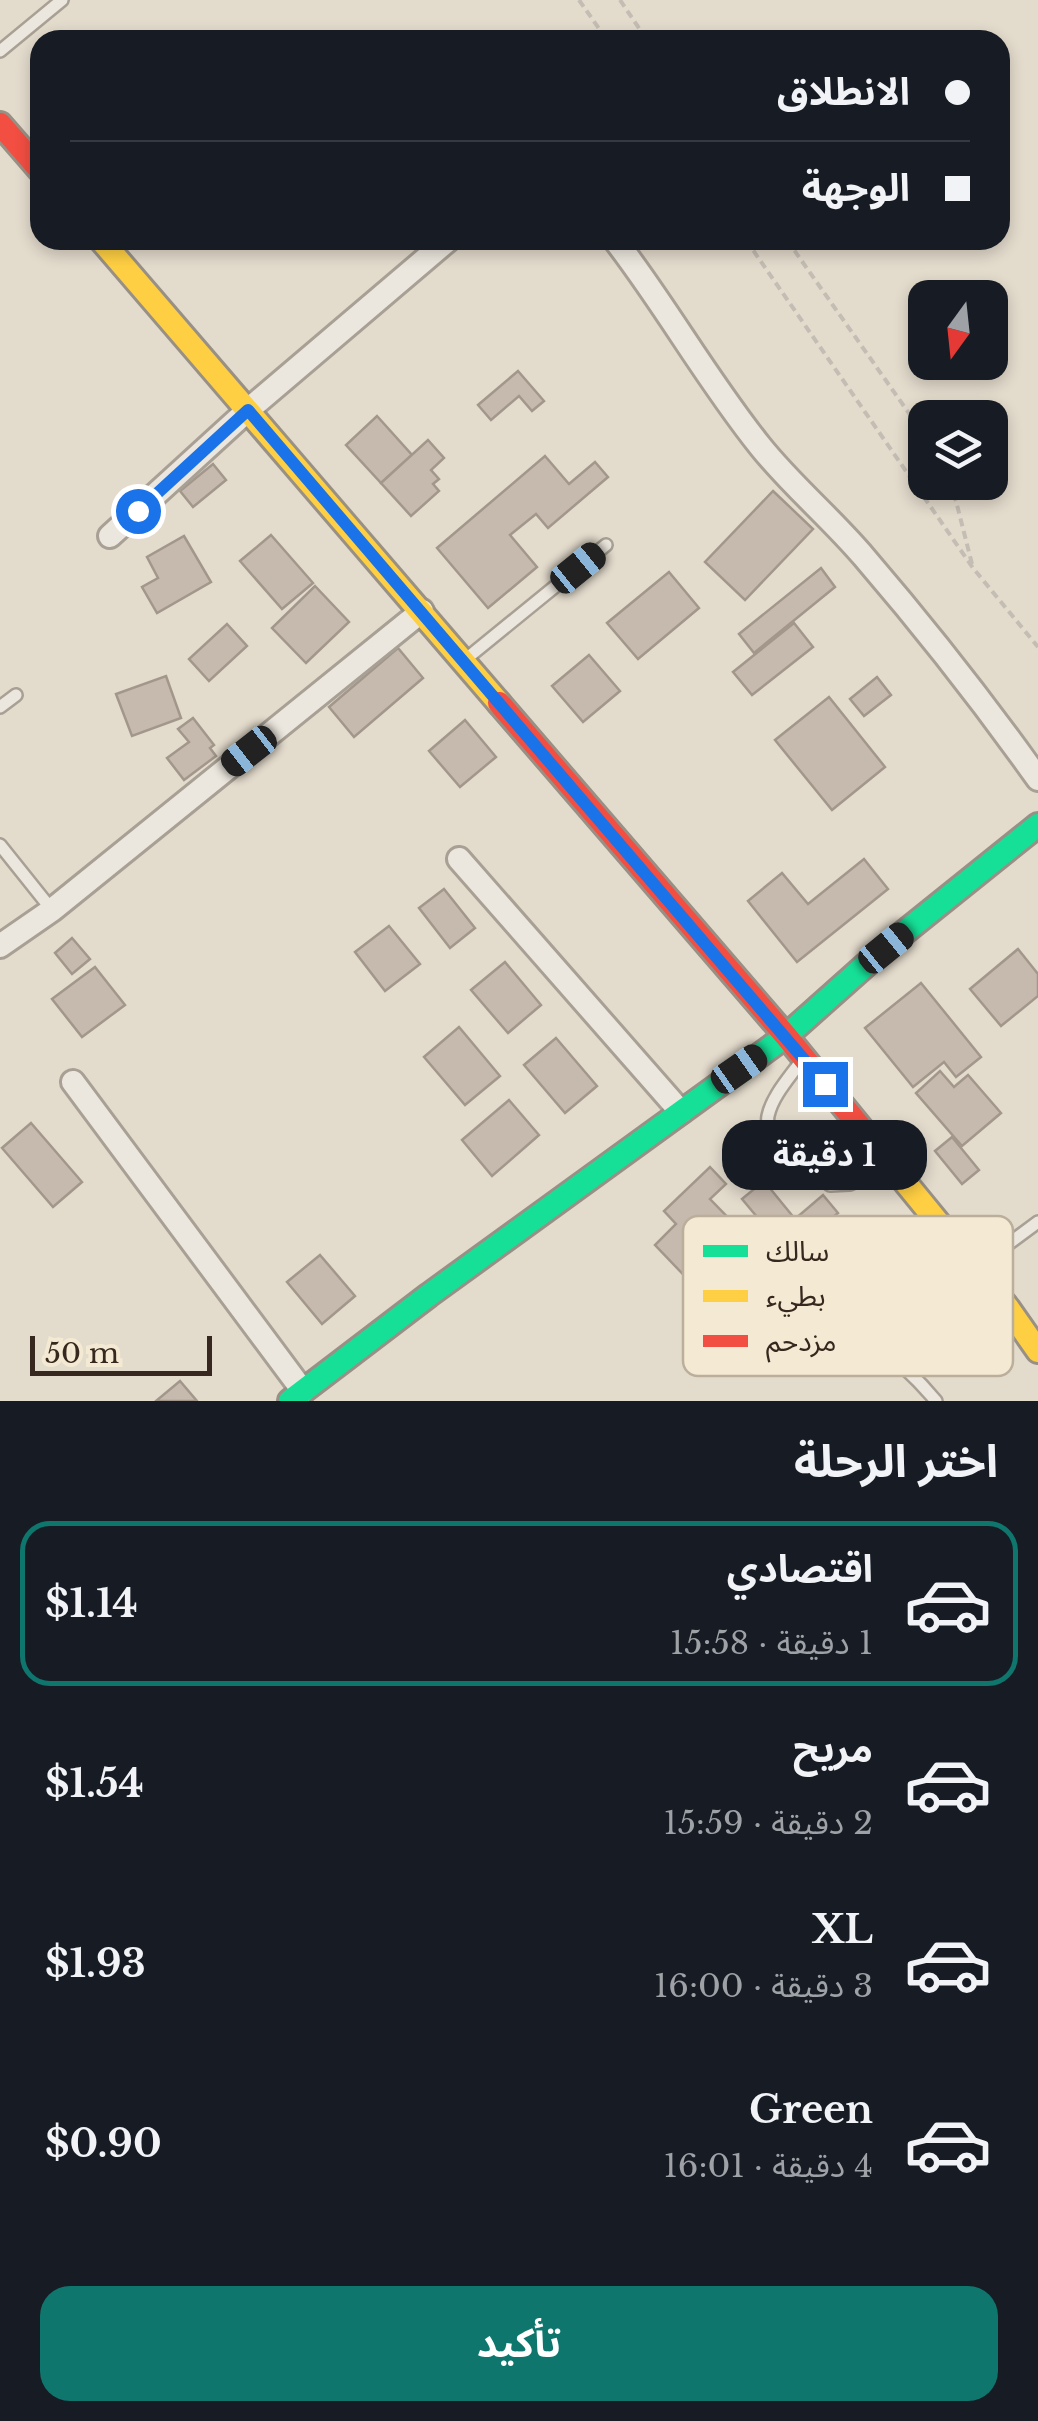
<!DOCTYPE html>
<html lang="ar">
<head>
<meta charset="utf-8">
<style>
  body { margin:0; font-family:"Libre Baskerville","Noto Sans Arabic",serif; background:#20242c; color:#f1f3f6; direction:rtl; height:100vh; display:flex; flex-direction:column; font-size:38px; white-space:nowrap }
  * { box-sizing:border-box; margin:0 }
  p { font-size:32px; color:#9ea1a6 }
  .icon { flex:none; width:55px; height:55px; fill:none; stroke:currentColor; stroke-width:2; stroke-linecap:round; stroke-linejoin:round }
  .map { position:relative; height:1401px; overflow:hidden; direction:ltr }
  .side { display:flex; flex-direction:column; background:#171b24; flex:1 }
  .side>* { flex:none }
  .banner { position:absolute; left:30px; top:30px; width:980px; height:220px; border-radius:30px; box-shadow:0 5px 15px #0003; direction:rtl; display:grid; align-content:center; height:220px; padding:0 40px; background:#171b24 }
  .needle { width:65px; rotate:195deg }
  .controls { position:absolute; left:908px; top:280px; display:grid; gap:20px }
  .controls a { display:grid; place-items:center; width:100px; height:100px; border-radius:20px; background:#171b24; box-shadow:0 5px 15px #0003; font-size:50px }
  .scale { position:absolute; left:30px; bottom:25px; width:182px; box-sizing:border-box; padding-left:10px; border:5px solid #36281e; border-top:0; font-size:28px; line-height:35px; white-space:nowrap; color:#36281e; -webkit-text-stroke:8px #f4e9d2; paint-order:stroke }
  .end { position:absolute; width:45px; height:45px; margin:-22px; border:12px solid #1a73e8; background:#fff; box-shadow:0 0 0 5px #fff }
  .from { border-radius:50% }
  .bubble { position:absolute; height:70px; border-radius:30px; background:#171b24; box-shadow:0 5px 15px #0003; font-size:32px; font-weight:700; line-height:70px; text-align:center; direction:rtl }
  .car { position:absolute; width:30px; height:60px; margin:-30px -15px; border-radius:12px; box-shadow:0 0 8px 2px #0007; background:linear-gradient(#222 24%,#8ab4d8 0 40%,#222 0 76%,#8ab4d8 0 86%,#222 0) }
  .banner b { display:flex; align-items:center; gap:35px; height:95px; font-size:38px }
  .banner b+b { border-top:2px solid #363941 }
  .banner i { width:25px; height:25px; background:#f1f3f6 }
  ul { padding:0; list-style:none }
  li { display:flex; align-items:center; gap:30px; height:165px; margin:0 20px 15px; padding:0 20px; border:5px solid transparent; border-radius:30px }
  li div { flex:1 }
  li b { display:block; font-size:38px }
  li em { font-style:normal; font-weight:700 }
  li.active { border-color:#0f766e }
  li>.icon { width:90px; height:90px; stroke-width:1.5 }
  h2 { padding:0 40px; font-size:45px; line-height:120px }
  .cta { display:flex; gap:20px; margin-top:auto; padding:20px 40px }
  .cta a { flex:1; height:115px; border-radius:30px; background:#0f766e; color:#fff; font-size:40px; font-weight:700; line-height:115px; text-align:center }
  .map>svg:first-child { display:block }
  .building { fill:#c6b9ad; stroke:#a3978c; stroke-width:2.5 }
  .lines { fill:none; stroke-linecap:round; stroke-linejoin:round }
  .lane-casing { stroke:#a8a095; stroke-width:16 }
  .street-casing { stroke:#a8a095; stroke-width:28 }
  .fast-casing { stroke:#989085; stroke-width:28 }
  .slow-casing { stroke:#989085; stroke-width:28 }
  .jam-casing { stroke:#989085; stroke-width:28 }
  .path { stroke:#c4bdb4; stroke-width:4; stroke-dasharray:8 5; stroke-linecap:butt }
  .lane { stroke:#ece7de; stroke-width:11 }
  .street { stroke:#ece7de; stroke-width:22 }
  .fast { stroke:#16e098; stroke-width:22 }
  .slow { stroke:#ffcf43; stroke-width:22 }
  .jam { stroke:#f24e42; stroke-width:22 }
  .route { stroke:#1a73e8; stroke-width:12 }
  .key { fill:#f4e9d2; stroke:#bbaf9c; stroke-width:2.5 }
  .key-label { font-size:28px; fill:#36281e }
</style>
</head>
<body>
<div class="map">
<svg width="1038" height="1401" viewBox="0 0 1038 1401">
  <rect width="100%" height="100%" fill="#e3dbcc"/>
  <g class="building">
    <path d="M518,371l26,30 -12,10 -13,-15 -28,24 -13,-15z"/>
    <path d="M377,416l35,39 -31,28 -35,-38z"/>
    <path d="M428,440l16,18 -13,12 8,9 -6,5 6,7 -28,25 -30,-33z"/>
    <path d="M545,456l24,28 26,-22 13,15 -60,51 -12,-14 -26,21 27,32 -49,41 -51,-60z"/>
    <path d="M213,464l13,16 -33,27 -13,-16z"/>
    <path d="M773,491l40,38 -68,71 -40,-38z"/>
    <path d="M271,535l42,48 -31,26 -42,-48z"/>
    <path d="M184,536l27,46 -54,31 -15,-26 16,-9 -11,-21z"/>
    <path d="M821,568l14,19 -81,66 -15,-19z"/>
    <path d="M669,572l30,36 -61,51 -31,-36z"/>
    <path d="M315,586l34,36 -43,41 -34,-35z"/>
    <path d="M794,623l19,24 -61,48 -19,-23z"/>
    <path d="M227,624l20,22 -38,35 -20,-22z"/>
    <path d="M398,648l25,30 -69,59 -25,-30z"/>
    <path d="M589,655l31,36 -37,31 -31,-36z"/>
    <path d="M166,676l15,42 -49,18 -16,-42z"/>
    <path d="M877,677l14,18 -27,21 -14,-17z"/>
    <path d="M829,697l56,70 -53,43 -57,-70z"/>
    <path d="M193,718l21,27 -4,3 6,8 -32,24 -17,-22 22,-16 -11,-13z"/>
    <path d="M465,720l31,37 -36,30 -31,-36z"/>
    <path d="M864,859l24,30 -91,73 -49,-61 34,-28 26,31z"/>
    <path d="M444,889l31,39 -25,20 -31,-40z"/>
    <path d="M389,926l31,38 -35,27 -30,-39z"/>
    <path d="M72,938l18,21 -18,15 -17,-21z"/>
    <path d="M1018,949l20,25v22l-37,30 -31,-37z"/>
    <path d="M505,962l36,43 -33,28 -37,-43z"/>
    <path d="M95,967l30,38 -43,32 -30,-38z"/>
    <path d="M921,983l60,74 -25,20 -12,-15 -31,25 -48,-59z"/>
    <path d="M459,1027l41,49 -35,29 -41,-48z"/>
    <path d="M556,1038l41,48 -32,27 -41,-48z"/>
    <path d="M940,1071l14,16 14,-12 33,38 -39,33 -46,-53z"/>
    <path d="M509,1100l30,35 -47,41 -30,-36z"/>
    <path d="M31,1123l51,59 -29,25 -51,-59z"/>
    <path d="M952,1137l27,33 -17,14 -27,-33z"/>
    <path d="M710,1167l16,17 -16,15 36,37 -43,41 5,4 -10,9 -43,-45 21,-21 -12,-13z"/>
    <path d="M764,1181l31,38 28,-24 15,18 -50,41 -46,-55z"/>
    <path d="M320,1255l35,41 -33,28 -35,-42z"/>
    <path d="M180,1381l17,20h-41z"/>
  </g>
  <g class="lines">
    <g class="lane-casing">
      <g id="lane">
        <path d="M0,51l62,-51"/>
        <path d="M466,659l140,-114"/>
        <path d="M0,707l16,-12"/>
        <path d="M0,845l52,65"/>
        <path d="M801,1061c-11,16 -29,35 -33,55 -5,23 45,55 62,69l20,-1 36,-17"/>
        <path d="M758,1260c62,43 129,82 178,141"/>
        <path d="M981,1264l57,-42"/>
      </g>
    </g>
    <g class="street-casing">
      <g id="street">
        <path d="M615,240c51,66 92,140 145,206 31,39 71,72 104,111 61,71 120,146 174,222"/>
        <path d="M110,536l138,-126 200,-170"/>
        <path d="M459,859l222,253"/>
        <path d="M0,946l52,-36 370,-299"/>
        <path d="M73,1082l230,309"/>
      </g>
    </g>
    <g class="fast-casing">
      <path id="fast" d="M290,1401l139,-106 357,-259 100,-89 152,-122"/>
    </g>
    <g class="slow-casing">
      <g id="slow">
        <path d="M101,240l398,463"/>
        <path d="M896,1171l112,137 30,43"/>
      </g>
    </g>
    <g class="jam-casing">
      <g id="jam">
        <path d="M0,124l40,46"/>
        <path d="M499,703l287,333 110,135"/>
      </g>
    </g>
    <g class="path">
      <path d="M579,0l28,40"/>
      <path d="M620,0l27,40"/>
      <path d="M746,240l227,328 65,79"/>
      <path d="M787,240l138,196"/>
      <path d="M947,482l9,19 16,63"/>
    </g>
    <use href="#lane" class="lane"/>
    <use href="#street" class="street"/>
    <use href="#fast" class="fast"/>
    <use href="#slow" class="slow"/>
    <use href="#jam" class="jam"/>
  </g>
  <g class="lines">
    <path class="route" d="M138,511l110,-101 577,674"/>
  </g>
  <rect x="683" y="1216" width="330" height="160" rx="15" class="key"/>
  <rect x="703" y="1245" width="45" height="12" fill="#16e098"/>
  <rect x="703" y="1290" width="45" height="12" fill="#ffcf43"/>
  <rect x="703" y="1335" width="45" height="12" fill="#f24e42"/>
  <g class="key-label">
    <text x="766" y="1261">سالك</text>
    <text x="766" y="1306">بطيء</text>
    <text x="766" y="1351">مزدحم</text>
  </g>
</svg>
<div class="controls">
<a><svg class="needle" viewBox="-14 -14 28 28"><path d="M0-13l5 13h-10z" fill="#e53935"/><path d="M0 13l5-13h-10z" fill="#9ea1a6"/></svg></a>
<a><svg class="icon" aria-label="layers" viewBox="0 0 24 24"><path d="M12 4l9 5-9 5-9-5zM3 14l9 5 9-5"/></svg></a>
</div>
<div class="scale">50 m</div>
<i class="end from" style="left:138px;top:511px"></i>
<i class="end" style="left:825px;top:1084px"></i>
<div class="bubble" style="left:722px;top:1120px;width:205px">1 دقيقة</div>
<i class="car" style="left:578px;top:568px;rotate:51deg"></i>
<i class="car" style="left:249px;top:751px;rotate:232deg"></i>
<i class="car" style="left:886px;top:948px;rotate:51deg"></i>
<i class="car" style="left:739px;top:1069px;rotate:55deg"></i>
<div class="banner">
<b><i class="from"></i>الانطلاق</b>
<b><i></i>الوجهة</b>
</div>
</div>
<section class="side">
<h2>اختر الرحلة</h2>
<ul>
<li class="active"><svg class="icon" aria-label="car" viewBox="0 0 24 24"><path d="M5 17H2v-5l4-1 3-4h7l3 4 3 1v5h-3M9 17h6M6 11h13"/><circle cx="7" cy="17" r="2"/><circle cx="17" cy="17" r="2"/></svg><div><b>اقتصادي</b><p>1 دقيقة · 15:58</p></div><em>$1.14</em></li>
<li><svg class="icon" aria-label="car" viewBox="0 0 24 24"><path d="M5 17H2v-5l4-1 3-4h7l3 4 3 1v5h-3M9 17h6M6 11h13"/><circle cx="7" cy="17" r="2"/><circle cx="17" cy="17" r="2"/></svg><div><b>مريح</b><p>2 دقيقة · 15:59</p></div><em>$1.54</em></li>
<li><svg class="icon" aria-label="car" viewBox="0 0 24 24"><path d="M5 17H2v-5l4-1 3-4h7l3 4 3 1v5h-3M9 17h6M6 11h13"/><circle cx="7" cy="17" r="2"/><circle cx="17" cy="17" r="2"/></svg><div><b>XL</b><p>3 دقيقة · 16:00</p></div><em>$1.93</em></li>
<li><svg class="icon" aria-label="car" viewBox="0 0 24 24"><path d="M5 17H2v-5l4-1 3-4h7l3 4 3 1v5h-3M9 17h6M6 11h13"/><circle cx="7" cy="17" r="2"/><circle cx="17" cy="17" r="2"/></svg><div><b>Green</b><p>4 دقيقة · 16:01</p></div><em>$0.90</em></li>
</ul>
<div class="cta"><a>تأكيد</a></div>
</section>
</body>
</html>
